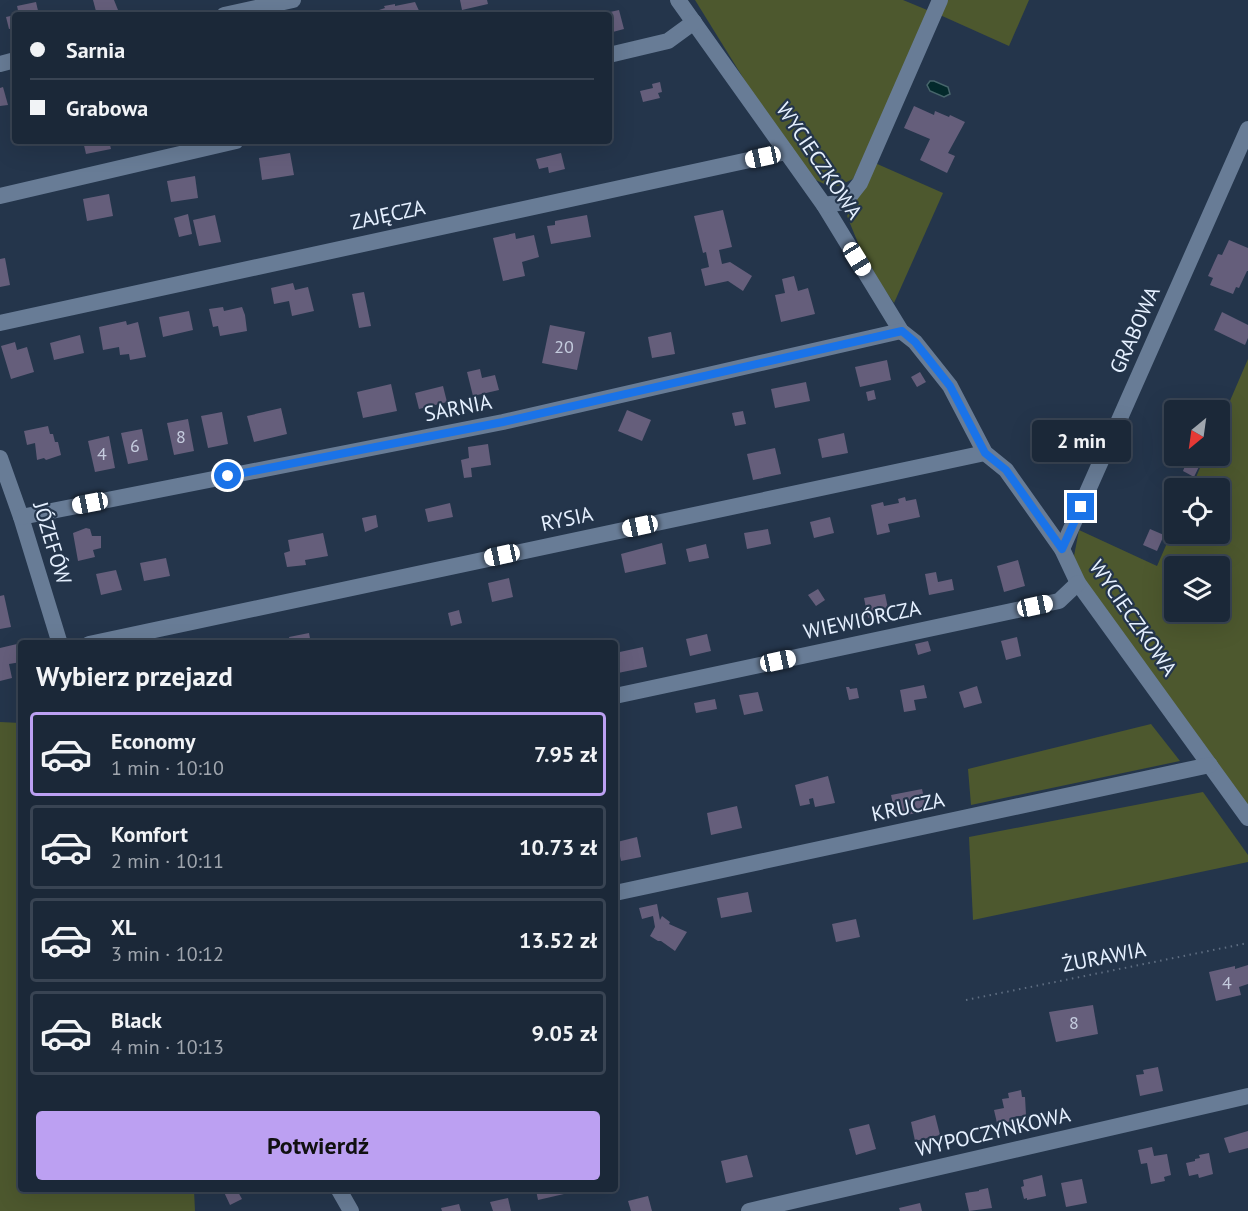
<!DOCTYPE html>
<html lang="pl">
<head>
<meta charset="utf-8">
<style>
  body { margin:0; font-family:"PT Sans",sans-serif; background:#243040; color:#f1f3f6; height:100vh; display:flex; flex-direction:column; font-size:22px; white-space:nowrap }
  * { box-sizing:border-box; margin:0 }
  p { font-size:20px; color:#a0a6ae }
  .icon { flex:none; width:33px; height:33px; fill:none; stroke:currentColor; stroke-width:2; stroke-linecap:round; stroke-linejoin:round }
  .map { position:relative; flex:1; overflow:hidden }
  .details { position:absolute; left:18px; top:640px; width:600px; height:552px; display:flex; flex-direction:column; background:#1b2838; border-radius:6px; box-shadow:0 6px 24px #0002,0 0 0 2px #394453 }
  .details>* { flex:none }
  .guide { position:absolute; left:12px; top:12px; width:600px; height:132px; border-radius:6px; box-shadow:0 6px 24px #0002,0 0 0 2px #394453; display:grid; align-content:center; height:132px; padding:0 18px; background:#1b2838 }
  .needle { width:39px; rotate:209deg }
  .fabs { position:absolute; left:1164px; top:400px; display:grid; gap:12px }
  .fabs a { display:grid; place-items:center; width:66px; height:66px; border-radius:6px; background:#1b2838; box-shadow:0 6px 24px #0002,0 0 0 2px #394453; font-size:30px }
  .end { position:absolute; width:27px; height:27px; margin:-14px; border:8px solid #1a73e8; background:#fff; box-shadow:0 0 0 3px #fff }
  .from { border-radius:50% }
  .bubble { position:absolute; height:42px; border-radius:6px; background:#1b2838; box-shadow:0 6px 24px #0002,0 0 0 2px #394453; font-size:20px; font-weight:600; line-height:42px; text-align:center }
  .car { position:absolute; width:18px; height:36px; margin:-18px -9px; border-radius:8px; box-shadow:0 0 4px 2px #0007; background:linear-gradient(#fff 24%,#345 0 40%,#fff 0 76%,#345 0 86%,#fff 0) }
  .guide b { display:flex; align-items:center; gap:21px; height:57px; font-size:22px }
  .guide b+b { border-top:2px solid #394453 }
  .guide i { width:15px; height:15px; background:#f1f3f6 }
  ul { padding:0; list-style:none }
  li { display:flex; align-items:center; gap:18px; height:84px; margin:0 12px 9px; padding:0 6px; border:3px solid #394453; border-radius:6px }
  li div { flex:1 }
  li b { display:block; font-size:22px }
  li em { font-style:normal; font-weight:600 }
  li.selected { border-color:#bca0f2 }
  li>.icon { width:54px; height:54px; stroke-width:1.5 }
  h2 { padding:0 18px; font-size:27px; line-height:72px }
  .button { display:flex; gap:12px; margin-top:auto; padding:12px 18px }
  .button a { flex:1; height:69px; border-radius:6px; background:#bca0f2; color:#111; font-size:24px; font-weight:600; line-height:69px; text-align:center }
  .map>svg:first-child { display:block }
  .green { fill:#4d582e; fill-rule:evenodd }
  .water { fill:#03292b; stroke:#47656b; stroke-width:1.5 }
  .building { fill:#655e7b }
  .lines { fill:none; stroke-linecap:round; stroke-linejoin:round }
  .path { stroke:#5f6e82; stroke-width:2; stroke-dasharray:1.5 4.5; stroke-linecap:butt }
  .minor { stroke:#687c96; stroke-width:16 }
  .route { stroke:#1a73e8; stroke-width:8 }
  .labels { text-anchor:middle; stroke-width:4.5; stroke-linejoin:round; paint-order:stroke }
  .number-label { font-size:18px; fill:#c5ccde }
  .street-label { font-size:21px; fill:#e5f0ff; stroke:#24354b }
</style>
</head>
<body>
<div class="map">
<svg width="1248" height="1211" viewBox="0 0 1248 1211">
  <rect width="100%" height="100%" fill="#24354b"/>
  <g class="green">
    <path d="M695,0h208l29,12 -79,167 -15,7 -14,-2 -12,-6 -26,-31z"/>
    <path d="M947,0h82l-20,46 -69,-31z"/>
    <path d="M875,163l68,30 -49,110 -27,-38 -20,-49z"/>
    <path d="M1248,359v451l-171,-241 -3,-13 5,-26 78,36 17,-39v7h46v-45h-29l14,-33h15v-32zM1174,567h46v45h-46z"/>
    <path d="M0,722l21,1v467h173l1,21h-195z"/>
    <path d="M1151,724l29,37 -209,44 -3,-36z"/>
    <path d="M1203,792l45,63v7l-275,58 -4,-83z"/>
  </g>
  <path class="water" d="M930,81h4l14,6 2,7 -6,3 -14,-6 -3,-6z"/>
  <g class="building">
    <path d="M93,0h21l4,10 -1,5h-20z"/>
    <path d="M460,0h27l1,4 -26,6z"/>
    <path d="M36,2l3,13h-20l-2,-9z"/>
    <path d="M415,2l6,13h-41l-1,-5 6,-2 -1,-2 11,-2v2z"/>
    <path d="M619,10l5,19 -15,4v-18l-8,-1z"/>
    <path d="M15,15v13l-6,1 -3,-12z"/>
    <path d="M660,82l2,10 -4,1 2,5 -17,4 -3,-11 13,-3 -1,-4z"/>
    <path d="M3,87l5,18 -8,1v-18z"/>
    <path d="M914,106l20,9 1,-4 14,6 1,-2 15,7 -17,31 7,3 -8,17 -27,-13 10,-21 -26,-11z"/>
    <path d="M83,141h26l2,8 -25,5z"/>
    <path d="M290,153l4,22 -32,5 -3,-22z"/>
    <path d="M561,153l4,16 -16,4 -1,-6 -9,2 -3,-10z"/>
    <path d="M195,176l3,22 -27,4 -4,-21z"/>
    <path d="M109,194l4,22 -26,5 -4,-22z"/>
    <path d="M723,210l9,37 -13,3 3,14 8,-2 22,14 -9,15 -15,-10 -23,5 -4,-17 8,-2 -3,-15 -3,1 -9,-37z"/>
    <path d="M188,214l4,20 -13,3 -5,-19z"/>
    <path d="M215,215l6,27 -22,4 -6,-26z"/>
    <path d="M587,215l4,22 -40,7 -4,-18 8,-1v-4z"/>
    <path d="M515,233l1,6 18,-4 5,22 -17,5 3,14 -22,5 -10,-43z"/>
    <path d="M1229,240l19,8v23h-1l-8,17 -3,-1 -3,7 -23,-9 3,-7 -5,-2 10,-22 4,1z"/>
    <path d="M5,258l5,27 -10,2v-28z"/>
    <path d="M794,276l4,15 10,-3 7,26 -34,8 -6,-27 10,-2 -3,-14z"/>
    <path d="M293,283l2,7 13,-3 6,24 -22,5 -3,-15 -15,3 -3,-16z"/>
    <path d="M364,292l7,34 -12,2 -7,-34z"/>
    <path d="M223,307l1,4 18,-4 3,8 2,16 -27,5 -2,-10 -5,1 -4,-18z"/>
    <path d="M189,311l4,19 -30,7 -4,-20z"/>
    <path d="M1222,312l26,13v13l-3,7 -31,-15z"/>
    <path d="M126,321l1,4 11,-3 8,35 -16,3 -1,-6 -9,1 -1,-8 -16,3 -4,-23z"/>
    <path d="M550,325l35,7 -8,38 -35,-7z"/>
    <path d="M671,332l4,22 -23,4 -4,-21z"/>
    <path d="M80,335l4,18 -30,7 -4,-17z"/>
    <path d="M15,342l2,8 10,-3 7,25 -23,7 -10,-33z"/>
    <path d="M887,360l4,20 -31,7 -5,-20z"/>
    <path d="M480,369l2,9 13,-3 4,15 -26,6 -6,-24z"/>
    <path d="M920,372l6,10 -9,5 -6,-10z"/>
    <path d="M806,382l4,19 -35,7 -4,-19z"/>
    <path d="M391,384l6,27 -34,7 -6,-26z"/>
    <path d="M443,386l4,16 -28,7 -4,-16z"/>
    <path d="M874,390l2,9 -8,2 -2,-9z"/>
    <path d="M281,408l6,26 -33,8 -7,-26z"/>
    <path d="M627,410l24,10 -9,21 -24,-10z"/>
    <path d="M743,411l3,13 -11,2 -3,-13z"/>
    <path d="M222,412l6,32 -20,4 -7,-32z"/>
    <path d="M188,419l6,32 -20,4 -7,-32z"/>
    <path d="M48,426l2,8h3l2,8h3l3,13 -15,5 -2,-2 -7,2 -2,-17 -8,2 -3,-14z"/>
    <path d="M142,429l6,31 -20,4 -7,-31z"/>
    <path d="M844,433l4,20 -26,5 -4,-19z"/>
    <path d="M109,436l6,32 -20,4 -7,-31z"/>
    <path d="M488,444l3,21 -20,3 1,9 -8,1 -3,-18 8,-2 -1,-11z"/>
    <path d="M775,448l6,26 -28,6 -6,-26z"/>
    <path d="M1189,456h15l-10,21 -11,-6z"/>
    <path d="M905,497l1,4 10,-2 4,18 -32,7 2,8 -13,3 -6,-30 12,-3 1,4 15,-3 -1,-4z"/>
    <path d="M450,503l3,14 -25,5 -3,-13z"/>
    <path d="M376,515l2,12 -13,5 -3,-14z"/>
    <path d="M830,517l4,16 -20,5 -4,-16z"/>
    <path d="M86,528l4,1 2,7h9v12l-8,2 2,7 -17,4 -5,-28z"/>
    <path d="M768,529l3,15 -24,5 -3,-16z"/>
    <path d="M1150,529l14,6 -7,16 -14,-6z"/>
    <path d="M323,533l5,23 -23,4 1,5 -19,2 -3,-14 6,-2 -2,-11z"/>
    <path d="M662,543l4,21 -41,9 -4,-19z"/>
    <path d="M706,544l3,14 -20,4 -3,-13z"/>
    <path d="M166,558l4,18 -26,5 -4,-18z"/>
    <path d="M1018,560l7,26 -21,6 -7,-26z"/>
    <path d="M116,570l6,20 -21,5 -5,-21z"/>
    <path d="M936,572l2,10 14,-3 2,11 -25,5 -4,-21z"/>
    <path d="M509,578l4,19 -21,5 -4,-19z"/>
    <path d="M818,589l7,11 -9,6 -8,-11z"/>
    <path d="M885,594l4,19 -21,5 -4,-20z"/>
    <path d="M4,595l7,32 -11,2v-33z"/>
    <path d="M459,610l3,13 -11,3 -3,-13z"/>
    <path d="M309,633l2,11h-20l-2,-7z"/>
    <path d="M707,634l4,17 -21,5 -4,-17z"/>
    <path d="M1017,637l4,19 -15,4 -5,-19z"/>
    <path d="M928,641l3,10 -13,4 -3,-11z"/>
    <path d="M17,644l4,18 -12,2 3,14 -12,3v-33z"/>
    <path d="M643,647l4,20 -29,6 -3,-20z"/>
    <path d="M924,685l3,13 -13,2 2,10 -12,2 -4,-22z"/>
    <path d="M977,686l5,17 -18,5 -5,-16z"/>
    <path d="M846,687h3l1,2 7,-1 2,10 -10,2z"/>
    <path d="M758,692l5,19 -19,4 -5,-20z"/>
    <path d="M715,699l2,10 -21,4 -2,-10z"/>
    <path d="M828,776l7,27 -20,4 -2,-9 -4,1 1,5 -10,2 -5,-21z"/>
    <path d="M922,789l5,22 -31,6 -5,-22z"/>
    <path d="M737,806l5,22 -31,7 -4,-22z"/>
    <path d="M637,837l4,20 -20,4 -4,-19z"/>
    <path d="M748,892l4,20 -31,6 -4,-20z"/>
    <path d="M657,904l3,16 2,-4 8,6 -1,2 18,8 -12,19 -14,-10h-3l-8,-5 5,-9 -2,-11 -11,3 -3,-11z"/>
    <path d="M856,919l4,18 -24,5 -4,-18z"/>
    <path d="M1248,965v19l-9,3 2,8 -25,6 -7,-29 26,-6v3z"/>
    <path d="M1093,1005l5,29 -42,8 -7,-30z"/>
    <path d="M1158,1067l5,24 -23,5 -4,-21 8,-1 -1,-4z"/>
    <path d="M1021,1090l1,7h3l1,18 -12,2 1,4 -18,2 -3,-13 10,-2 -2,-9 7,-1 -1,-5z"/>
    <path d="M935,1115l5,20 -25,6 -4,-19z"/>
    <path d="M869,1124l7,25 -20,6 -7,-26z"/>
    <path d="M1248,1131v17l-19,5 -5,-15z"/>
    <path d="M1152,1147l2,9 13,-2 4,21 -7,2 1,4 -14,3 -4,-21 -6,1 -3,-14z"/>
    <path d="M1209,1153l4,21 -14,4 -1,-4 -9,2 -3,-13 9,-2v-2l5,-1 -1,-3z"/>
    <path d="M747,1155l6,22 -27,6 -5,-22z"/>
    <path d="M1042,1175l4,21 -19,4v-2l-3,1 -3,-12 3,-1 -1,-6z"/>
    <path d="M1082,1179l5,24 -21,4 -5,-24z"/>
    <path d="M988,1188l4,20 -23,3 -4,-18 14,-2v-1z"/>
    <path d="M223,1190h14l5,9 -12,6z"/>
    <path d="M536,1190h27l1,4 -26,6z"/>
    <path d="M648,1196l4,15h-21l-3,-10z"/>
    <path d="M508,1198l3,13h-18l-3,-9z"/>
    <path d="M920,1203l2,8h-22l-1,-3z"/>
    <path d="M459,1204l2,7h-19l-1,-3z"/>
  </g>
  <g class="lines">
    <path class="path" d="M966,1000l282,-57"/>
    <g class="minor">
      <path d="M678,0l146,205 77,126 14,11 35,44 35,67 21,17 56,79 16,34 170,235"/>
      <path d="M224,15l69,-15"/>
      <path d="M609,55l59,-14 26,-19"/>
      <path d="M0,64l15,-4"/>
      <path d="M0,196l236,-55"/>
      <path d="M824,205l21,-3 15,-19 80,-183"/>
      <path d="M0,323l786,-171"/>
      <path d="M0,458l21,59 39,127"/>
      <path d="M21,517l482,-95 398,-91"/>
      <path d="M1062,549l186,-420"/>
      <path d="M89,644l896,-191"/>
      <path d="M615,696l444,-95 19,-18"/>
      <path d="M615,893l595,-128"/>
      <path d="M339,1190l12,21"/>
      <path d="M749,1211l499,-115"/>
    </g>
  </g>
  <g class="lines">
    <path class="route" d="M228,476l275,-54 399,-91 13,11 35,44 35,67 21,17 56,79 19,-42"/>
  </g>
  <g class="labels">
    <g class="number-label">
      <text x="564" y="353">20</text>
      <text x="181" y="443">8</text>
      <text x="135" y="452">6</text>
      <text x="102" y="460">4</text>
      <text x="1227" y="989">4</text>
      <text x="1074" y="1029">8</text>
    </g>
    <g class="street-label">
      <text transform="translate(819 161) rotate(56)" y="7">WYCIECZKOWA</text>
      <text transform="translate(388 215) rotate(-12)" y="7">ZAJĘCZA</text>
      <text transform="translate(1135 330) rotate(-66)" y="7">GRABOWA</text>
      <text transform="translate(458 408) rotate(-11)" y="7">SARNIA</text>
      <text transform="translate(567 519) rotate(-12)" y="7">RYSIA</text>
      <text transform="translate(52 543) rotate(73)" y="7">JÓZEFÓW</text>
      <text transform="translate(1133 618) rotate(55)" y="7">WYCIECZKOWA</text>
      <text transform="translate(862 620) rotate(-12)" y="7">WIEWIÓRCZA</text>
      <text transform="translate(908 807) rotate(-12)" y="7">KRUCZA</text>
      <text transform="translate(1104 957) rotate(-11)" y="7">ŻURAWIA</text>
      <text transform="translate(993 1132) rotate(-13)" y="7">WYPOCZYNKOWA</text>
    </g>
  </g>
</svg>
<div class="fabs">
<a><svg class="needle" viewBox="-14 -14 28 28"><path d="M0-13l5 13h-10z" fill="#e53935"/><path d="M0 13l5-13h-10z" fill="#a0a6ae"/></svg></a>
<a><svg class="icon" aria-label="locate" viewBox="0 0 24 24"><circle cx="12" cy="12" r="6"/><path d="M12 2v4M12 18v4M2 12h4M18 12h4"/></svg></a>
<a><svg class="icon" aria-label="layers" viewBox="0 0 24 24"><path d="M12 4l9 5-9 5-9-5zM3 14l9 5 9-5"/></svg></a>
</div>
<i class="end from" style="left:228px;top:476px"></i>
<i class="end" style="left:1081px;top:507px"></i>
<div class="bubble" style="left:1032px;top:420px;width:99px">2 min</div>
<i class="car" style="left:763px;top:157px;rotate:258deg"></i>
<i class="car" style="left:857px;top:259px;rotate:148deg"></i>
<i class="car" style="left:90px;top:503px;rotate:259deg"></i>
<i class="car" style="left:640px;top:526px;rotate:258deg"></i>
<i class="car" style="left:502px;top:555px;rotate:258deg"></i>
<i class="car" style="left:1035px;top:606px;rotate:78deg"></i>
<i class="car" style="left:778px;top:661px;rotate:78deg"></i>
<div class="guide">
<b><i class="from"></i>Sarnia</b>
<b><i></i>Grabowa</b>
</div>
<section class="details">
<h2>Wybierz przejazd</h2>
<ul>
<li class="selected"><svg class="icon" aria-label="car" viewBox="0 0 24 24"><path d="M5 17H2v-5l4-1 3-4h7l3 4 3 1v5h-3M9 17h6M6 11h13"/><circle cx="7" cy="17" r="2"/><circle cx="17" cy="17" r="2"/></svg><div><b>Economy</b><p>1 min · 10:10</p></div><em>7.95 zł</em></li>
<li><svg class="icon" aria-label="car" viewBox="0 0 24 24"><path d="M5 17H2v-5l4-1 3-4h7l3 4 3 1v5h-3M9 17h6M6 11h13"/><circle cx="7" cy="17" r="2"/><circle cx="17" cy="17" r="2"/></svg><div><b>Komfort</b><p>2 min · 10:11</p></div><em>10.73 zł</em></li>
<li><svg class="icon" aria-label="car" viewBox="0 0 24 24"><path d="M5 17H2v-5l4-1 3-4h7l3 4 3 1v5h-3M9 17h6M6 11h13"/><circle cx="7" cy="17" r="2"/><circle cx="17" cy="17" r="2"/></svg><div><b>XL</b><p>3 min · 10:12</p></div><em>13.52 zł</em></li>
<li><svg class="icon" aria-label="car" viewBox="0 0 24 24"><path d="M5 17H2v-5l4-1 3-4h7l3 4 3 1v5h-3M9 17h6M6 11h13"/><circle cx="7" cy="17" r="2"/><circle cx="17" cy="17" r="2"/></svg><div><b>Black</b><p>4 min · 10:13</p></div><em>9.05 zł</em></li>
</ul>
<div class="button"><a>Potwierdź</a></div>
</section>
</div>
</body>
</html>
